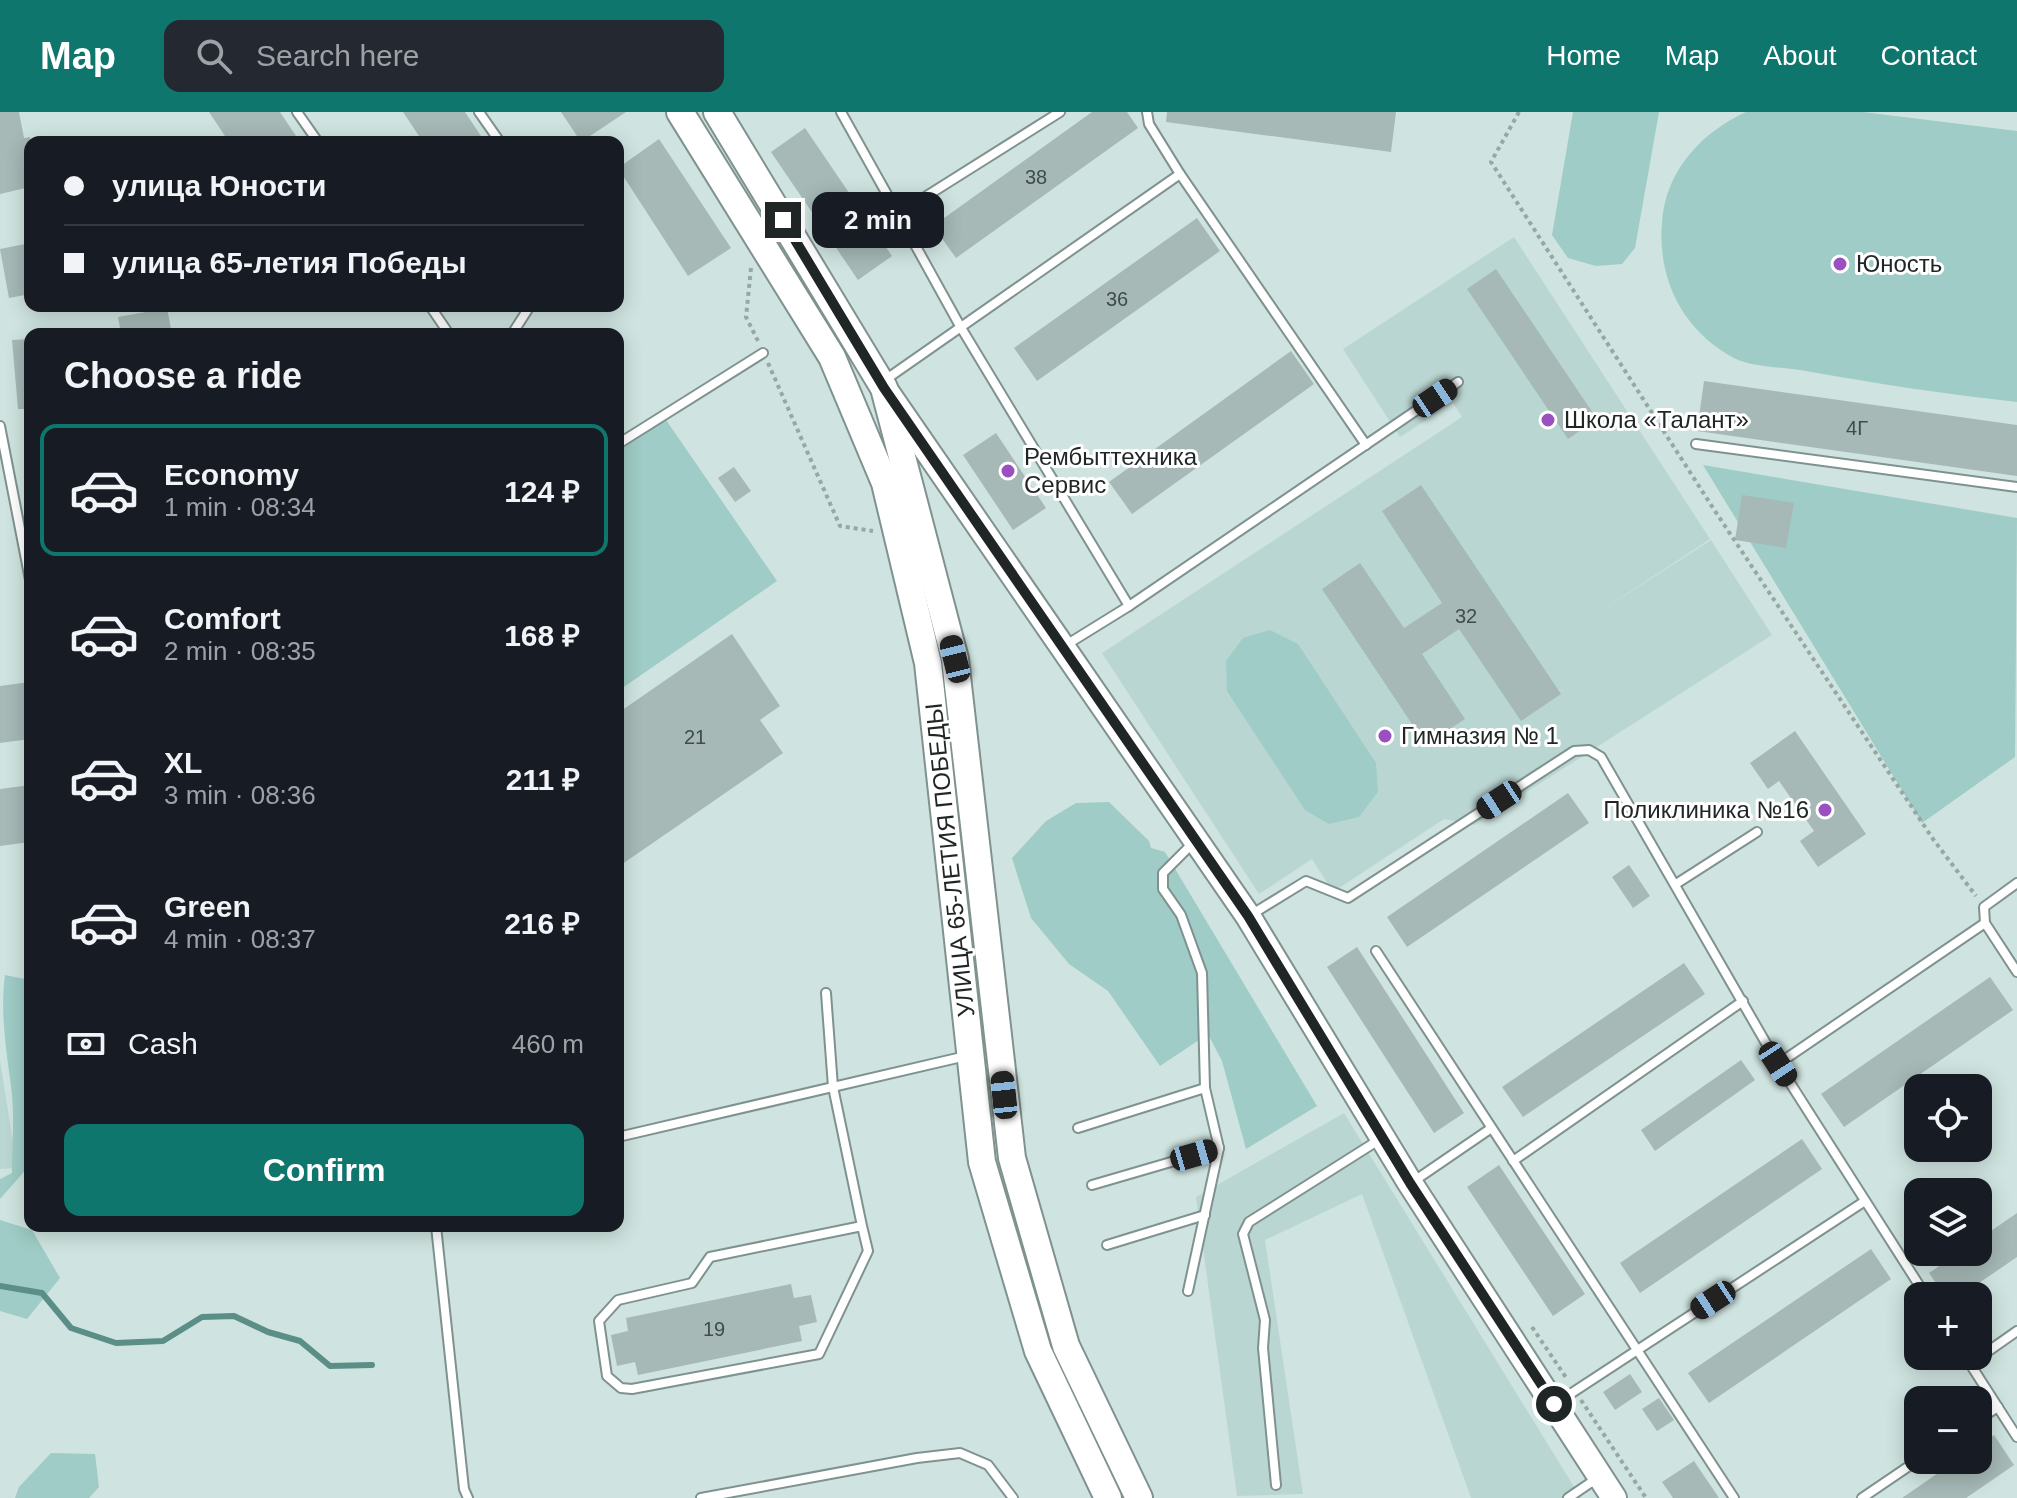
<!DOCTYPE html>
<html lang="en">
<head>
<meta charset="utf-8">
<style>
  body { margin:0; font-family:Helvetica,sans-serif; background:#242831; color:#f1f3f6; height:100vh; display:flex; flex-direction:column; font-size:30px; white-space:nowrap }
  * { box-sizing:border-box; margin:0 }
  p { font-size:26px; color:#9ea1a6 }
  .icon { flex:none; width:44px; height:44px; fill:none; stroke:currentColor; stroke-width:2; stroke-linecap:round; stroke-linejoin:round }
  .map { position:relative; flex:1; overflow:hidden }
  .side { position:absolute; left:24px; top:216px; width:600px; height:904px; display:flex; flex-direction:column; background:#171b24; border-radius:16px; box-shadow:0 4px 20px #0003 }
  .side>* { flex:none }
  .top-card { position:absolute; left:24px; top:24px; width:600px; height:176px; border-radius:16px; box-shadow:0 4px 20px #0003; display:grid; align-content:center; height:176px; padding:0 40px; background:#171b24 }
  .tools { position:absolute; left:1904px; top:962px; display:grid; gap:16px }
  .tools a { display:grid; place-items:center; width:88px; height:88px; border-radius:16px; background:#171b24; box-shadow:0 4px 20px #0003; font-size:40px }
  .end { position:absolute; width:36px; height:36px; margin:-18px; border:10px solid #1f2625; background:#fff; box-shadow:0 0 0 4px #fff }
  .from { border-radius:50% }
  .bubble { position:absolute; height:56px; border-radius:16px; background:#171b24; box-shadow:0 4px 20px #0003; font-size:26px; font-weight:800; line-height:56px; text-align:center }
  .car { position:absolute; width:24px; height:48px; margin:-24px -12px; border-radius:10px; box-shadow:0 0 6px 2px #0007; background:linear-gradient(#222 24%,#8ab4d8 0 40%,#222 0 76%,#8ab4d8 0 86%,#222 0) }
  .top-card b { display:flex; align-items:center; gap:28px; height:76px; font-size:30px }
  .top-card b+b { border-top:2px solid #363941 }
  .top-card i { width:20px; height:20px; background:#f1f3f6 }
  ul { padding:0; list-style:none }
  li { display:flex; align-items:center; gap:24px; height:132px; margin:0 16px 12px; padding:0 24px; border:4px solid transparent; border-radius:16px }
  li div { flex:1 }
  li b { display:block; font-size:30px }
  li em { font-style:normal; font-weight:800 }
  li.active { border-color:#0f766e }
  li>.icon { width:72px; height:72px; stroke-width:1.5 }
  h2 { padding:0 40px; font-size:36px; line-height:96px }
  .pay { display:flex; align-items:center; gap:20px; height:88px; padding:0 40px; font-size:30px }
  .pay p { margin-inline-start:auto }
  .cta { display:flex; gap:16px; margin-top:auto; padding:16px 40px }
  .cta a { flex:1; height:92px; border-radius:16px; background:#0f766e; color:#fff; font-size:32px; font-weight:800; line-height:92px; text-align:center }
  header { display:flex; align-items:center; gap:48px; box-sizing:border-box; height:112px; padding:0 40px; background:#0f766e; color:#fff }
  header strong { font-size:38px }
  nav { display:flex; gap:44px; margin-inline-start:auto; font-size:28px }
  .search { width:560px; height:72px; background:#242831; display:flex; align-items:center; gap:20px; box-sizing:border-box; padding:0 28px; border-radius:16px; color:#9ea1a6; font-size:30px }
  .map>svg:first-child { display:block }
  .built { fill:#bad6d2 }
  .green { fill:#9fccc6 }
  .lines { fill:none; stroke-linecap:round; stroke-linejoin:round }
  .stream { stroke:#5a8e87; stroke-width:6 }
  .building { fill:#a6b9b6 }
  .lane-casing { stroke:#7f928f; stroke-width:12 }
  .secondary-casing { stroke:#7f928f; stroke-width:28 }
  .primary-casing { stroke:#7f928f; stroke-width:30 }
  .path { stroke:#97a7a4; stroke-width:4; stroke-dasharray:4 4; stroke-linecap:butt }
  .lane { stroke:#fff; stroke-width:8 }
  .secondary { stroke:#fff; stroke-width:24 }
  .primary { stroke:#fff; stroke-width:26 }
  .route { stroke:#1f2625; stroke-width:10 }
  .poi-dot { fill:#9b50c2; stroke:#fff; stroke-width:3 }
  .labels { text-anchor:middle; stroke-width:6; stroke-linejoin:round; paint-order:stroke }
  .number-label { font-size:20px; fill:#414b49 }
  .poi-label { font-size:24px; fill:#1f2625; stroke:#fff; text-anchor:start }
  .street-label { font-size:24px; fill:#1f2625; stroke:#fff }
</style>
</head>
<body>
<header>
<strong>Map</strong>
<div class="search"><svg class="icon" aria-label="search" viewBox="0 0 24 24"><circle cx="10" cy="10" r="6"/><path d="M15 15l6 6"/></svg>Search here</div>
<nav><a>Home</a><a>Map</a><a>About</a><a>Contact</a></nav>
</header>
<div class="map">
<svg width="2017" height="1386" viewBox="0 0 2017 1386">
  <rect width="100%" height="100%" fill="#cfe4e0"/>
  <g class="built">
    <path d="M1514,125l196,302 -118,78 119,-77 61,95 -297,190 -31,-6 -111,73 -21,-33 -53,35 -157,-241 360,-236 -9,-14 -53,34 -57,-88z"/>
    <path d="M0,948l17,108 -17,1z"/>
    <path d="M1344,1001l237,385h-110l-109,-304 -97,46 38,254 -66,2 -41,-299z"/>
  </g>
  <g class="green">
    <path d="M1573,0h86l-24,136 -13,16 -26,2 -28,-8 -16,-23z"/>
    <path d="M1746,0h117l154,19v271c-73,-8 -145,-19 -217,-32 -20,-3 -48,-3 -66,-12 -51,-27 -77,-79 -72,-136 4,-52 39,-89 84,-110z"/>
    <path d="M664,305l113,164 -159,110v-242z"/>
    <path d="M1703,353l314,53 -2,239 -93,66z"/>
    <path d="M1270,518l28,14 78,119 2,29 -19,25 -30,7 -24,-14 -78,-119 -1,-30 17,-23z"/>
    <path d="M1109,690l40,39 2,7 14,4 152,254 -71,43 -24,-88 -14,-27 -48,32 -52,-75 -39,-27 -38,-46 -19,-60 34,-37 30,-18z"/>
    <path d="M5,863l25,5v185l-30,34v-20l12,-6c0,-28 3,-59 -1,-87 -5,-37 -11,-74 -6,-111z"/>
    <path d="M0,1108l32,10 28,48 -33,41 -27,-8z"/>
    <path d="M51,1341l44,1 4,33 -10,11h-74l4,-11z"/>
  </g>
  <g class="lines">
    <path class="stream" d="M0,1174l42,7 29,35 45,15 47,-2 39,-24 32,-1 34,16 32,9 30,25 42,-1"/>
  </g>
  <g class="building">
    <path d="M0,0h19l5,26 6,-1v50l-30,7z"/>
    <path d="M209,0h71l20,30h-71z"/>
    <path d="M403,0h62l20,30h-62z"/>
    <path d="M561,0h65l-45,30z"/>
    <path d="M1092,0h35l11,16 -182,130 -23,-32z"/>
    <path d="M1167,0h229l-5,40 -225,-30z"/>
    <path d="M805,16l87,128 -34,24 -87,-128z"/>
    <path d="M659,27l72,109 -43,28 -70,-108z"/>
    <path d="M1197,106l23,33 -183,130 -23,-33z"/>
    <path d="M30,131v51l-21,4 -9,-49z"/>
    <path d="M1496,157l101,150 -29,20 -101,-150z"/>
    <path d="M167,196l5,26h-51l-3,-17z"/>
    <path d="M30,227v70h-12l-6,-69z"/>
    <path d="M1291,239l23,33 -182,130 -23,-32z"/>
    <path d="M1704,269l313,44v51l-320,-45z"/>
    <path d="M996,321l50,75 -33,22 -50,-75z"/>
    <path d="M734,355l17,24 -16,11 -17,-24z"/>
    <path d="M1421,373l140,209 -40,27 -62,-92 -37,25 43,65 -39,26 -104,-156 38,-26 44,65 38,-25 -60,-92z"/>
    <path d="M1742,383l52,8 -8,45 -51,-8z"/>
    <path d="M732,522l48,72 -20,14 23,33 -165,114v-154z"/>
    <path d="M30,570v57l-30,4v-57z"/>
    <path d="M1795,619l71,103 -48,33 -18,-26 14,-10 -35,-50 -11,8 -18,-26z"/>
    <path d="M30,673v57l-30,4v-57z"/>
    <path d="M1568,681l21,30 -182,124 -20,-30z"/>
    <path d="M1629,753l21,31 -17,12 -21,-31z"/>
    <path d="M1357,835l107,166 -30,20 -107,-166z"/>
    <path d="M1684,851l21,31 -182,123 -21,-30z"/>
    <path d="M1990,865l23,33 -169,117 -23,-33z"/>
    <path d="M1741,948l14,20 -100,71 -14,-21z"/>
    <path d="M1802,1027l20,30 -182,124 -20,-30z"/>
    <path d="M1499,1053l86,129 -32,22 -86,-129z"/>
    <path d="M2017,1101v44l-57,39h-15l-16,-23 31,-21h18v-12z"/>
    <path d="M1871,1137l20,30 -182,124 -21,-30z"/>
    <path d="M791,1172l3,14 17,-3 6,27 -18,4 3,15 -164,34 -3,-13 -18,4 -6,-31 17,-4 -2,-13z"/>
    <path d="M1630,1262l12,18 -27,18 -12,-18z"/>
    <path d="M1659,1286l15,22 -17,11 -15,-22z"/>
    <path d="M1994,1323l20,30 -48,33h-64l55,-38h21v-14z"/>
    <path d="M1694,1349l25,37h-46l-11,-16z"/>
  </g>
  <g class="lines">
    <g class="lane-casing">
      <g id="lane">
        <path d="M297,0l21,30"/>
        <path d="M479,0l21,30"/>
        <path d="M841,0l57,102 162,-102"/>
        <path d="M1180,62l186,271"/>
        <path d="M898,102l62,112 169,280"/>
        <path d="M430,194l19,28"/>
        <path d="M512,222l18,-28"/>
        <path d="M885,268l295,-206 -31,-50 -2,-12"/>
        <path d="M0,314l30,154"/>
        <path d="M618,332l145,-91"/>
        <path d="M1696,332l321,43"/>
        <path d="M1066,533l63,-39 329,-224"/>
        <path d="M2017,771l-33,24 1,16 32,49"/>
        <path d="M1676,772l81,-52"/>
        <path d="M1249,804l57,-35 42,17 226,-147 15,-1 12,7 177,307 148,232"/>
        <path d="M1376,839l358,547"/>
        <path d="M826,881l7,94 29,139 -152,31 -18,26 -74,17 -19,21 8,55 14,12 11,1 187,-35 49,-103 -6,-25"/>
        <path d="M1778,952l207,-141"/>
        <path d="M1078,1016l127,-40 -3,-115 -21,-58 -18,-26v-16l30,-30"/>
        <path d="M618,1025l348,-81"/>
        <path d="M1513,1049l230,-160"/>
        <path d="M1414,1069l76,-52"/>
        <path d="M1092,1073l127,-37 -14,-60"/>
        <path d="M436,1114l28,263 4,9"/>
        <path d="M1107,1133l98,-30"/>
        <path d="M1188,1179l31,-143"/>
        <path d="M1965,1244l52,81"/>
        <path d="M1970,1252l47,-33"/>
        <path d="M1555,1292l310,-203"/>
        <path d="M1978,1308l20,-13"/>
        <path d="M1276,1373l-13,-137 2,-28 -22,-86 6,-12 133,-84"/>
        <path d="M701,1386l216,-40 43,-5 28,12 25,33"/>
        <path d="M1568,1386l28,-19"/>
        <path d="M1862,1386l56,-38"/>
      </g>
    </g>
    <g class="secondary-casing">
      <path id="secondary" d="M886,279l362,525 162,267 204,315"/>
    </g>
    <g class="primary-casing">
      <g id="primary">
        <path d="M680,0l152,245 53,126 43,180 54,499 56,189 70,147"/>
        <path d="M717,0l167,276 71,271 57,499 54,188 73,152"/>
      </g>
    </g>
    <g class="path">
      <path d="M1519,0l-28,50 222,346 220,331 43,57"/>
      <path d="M751,156l-5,49 12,24"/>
      <path d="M768,251l72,163 33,5"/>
      <path d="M1532,1215l35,52"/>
      <path d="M1581,1288l65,98"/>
    </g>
    <use href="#lane" class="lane"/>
    <use href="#secondary" class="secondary"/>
    <use href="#primary" class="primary"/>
  </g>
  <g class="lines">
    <path class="route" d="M783,108l101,168 364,528 162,267 144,221"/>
  </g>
  <g class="poi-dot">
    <circle cx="1840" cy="152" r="8"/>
    <circle cx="1548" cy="308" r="8"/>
    <circle cx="1008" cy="359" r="8"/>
    <circle cx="1385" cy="624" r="8"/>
    <circle cx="1825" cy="698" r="8"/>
  </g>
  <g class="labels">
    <g class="number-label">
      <text x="1036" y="72">38</text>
      <text x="1117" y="194">36</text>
      <text x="1857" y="323">4Г</text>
      <text x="1466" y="511">32</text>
      <text x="695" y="632">21</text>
      <text x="714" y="1224">19</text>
    </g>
    <g class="poi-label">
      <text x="1856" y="160">Юность</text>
      <text x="1564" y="316">Школа «Талант»</text>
      <text x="1024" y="353">Рембыттехника<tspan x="1024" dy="28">Сервис</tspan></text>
      <text x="1401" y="632">Гимназия № 1</text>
      <text x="1809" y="706" text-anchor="end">Поликлиника №16</text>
    </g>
    <g class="street-label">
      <text transform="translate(950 748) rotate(-96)" y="8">УЛИЦА 65-ЛЕТИЯ ПОБЕДЫ</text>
    </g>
  </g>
</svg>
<div class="tools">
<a><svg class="icon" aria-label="locate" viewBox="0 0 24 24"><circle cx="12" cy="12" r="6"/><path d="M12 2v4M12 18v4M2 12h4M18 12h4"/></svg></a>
<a><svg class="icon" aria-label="layers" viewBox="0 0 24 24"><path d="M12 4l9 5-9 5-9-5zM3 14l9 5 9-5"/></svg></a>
<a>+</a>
<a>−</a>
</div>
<i class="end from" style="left:1554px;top:1292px"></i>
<i class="end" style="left:783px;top:108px"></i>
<div class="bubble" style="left:812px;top:80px;width:132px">2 min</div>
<i class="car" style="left:1435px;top:286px;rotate:56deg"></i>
<i class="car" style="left:955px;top:547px;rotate:346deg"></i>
<i class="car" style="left:1499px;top:688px;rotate:237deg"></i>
<i class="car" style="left:1778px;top:952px;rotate:147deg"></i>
<i class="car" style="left:1004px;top:983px;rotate:354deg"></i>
<i class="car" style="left:1194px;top:1043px;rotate:74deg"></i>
<i class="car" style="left:1713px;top:1188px;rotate:237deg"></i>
<div class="top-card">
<b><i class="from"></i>улица Юности</b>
<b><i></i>улица 65-летия Победы</b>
</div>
<section class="side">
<h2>Choose a ride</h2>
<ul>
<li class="active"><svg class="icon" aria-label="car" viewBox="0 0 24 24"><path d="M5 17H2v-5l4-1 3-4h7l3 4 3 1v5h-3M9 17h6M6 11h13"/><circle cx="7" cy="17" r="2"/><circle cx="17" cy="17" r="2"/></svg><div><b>Economy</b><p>1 min · 08:34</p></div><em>124 ₽</em></li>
<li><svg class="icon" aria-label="car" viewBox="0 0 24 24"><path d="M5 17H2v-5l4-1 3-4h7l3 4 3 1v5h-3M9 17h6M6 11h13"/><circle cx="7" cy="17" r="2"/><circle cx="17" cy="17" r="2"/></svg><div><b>Comfort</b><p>2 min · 08:35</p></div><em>168 ₽</em></li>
<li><svg class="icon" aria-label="car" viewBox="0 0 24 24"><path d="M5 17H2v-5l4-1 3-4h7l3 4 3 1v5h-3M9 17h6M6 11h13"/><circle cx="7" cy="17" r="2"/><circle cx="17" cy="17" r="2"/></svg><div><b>XL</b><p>3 min · 08:36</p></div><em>211 ₽</em></li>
<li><svg class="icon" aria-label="car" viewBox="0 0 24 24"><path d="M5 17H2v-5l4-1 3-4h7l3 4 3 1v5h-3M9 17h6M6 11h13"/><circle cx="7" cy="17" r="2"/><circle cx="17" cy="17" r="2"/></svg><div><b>Green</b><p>4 min · 08:37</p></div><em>216 ₽</em></li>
</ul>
<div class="pay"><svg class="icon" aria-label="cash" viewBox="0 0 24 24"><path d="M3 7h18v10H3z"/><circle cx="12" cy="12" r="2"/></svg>Cash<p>460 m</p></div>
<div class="cta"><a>Confirm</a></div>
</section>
</div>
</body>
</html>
